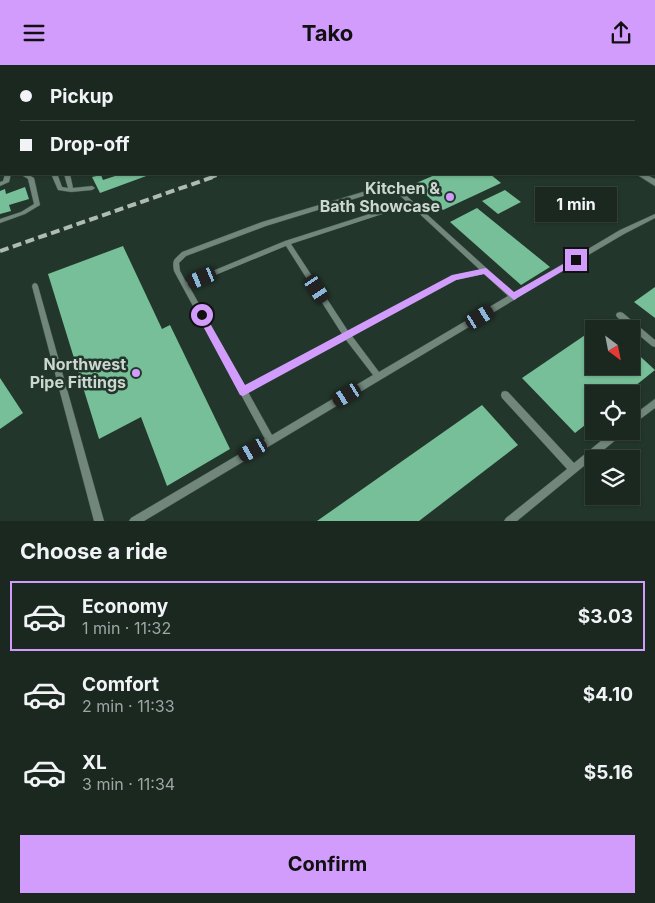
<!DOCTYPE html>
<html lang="en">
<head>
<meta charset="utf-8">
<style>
  body { margin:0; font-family:Inter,sans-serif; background:#27342d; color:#f1f3f6; height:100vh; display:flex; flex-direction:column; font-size:19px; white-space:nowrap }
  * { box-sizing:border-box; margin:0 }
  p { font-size:16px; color:#9fa6a5 }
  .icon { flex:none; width:28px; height:28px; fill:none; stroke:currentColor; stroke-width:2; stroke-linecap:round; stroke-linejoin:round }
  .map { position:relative; height:456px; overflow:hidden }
  .panel { display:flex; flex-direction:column; background:#1a2820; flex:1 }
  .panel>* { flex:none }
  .guide { position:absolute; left:0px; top:0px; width:655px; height:110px; box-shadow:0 1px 4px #0004,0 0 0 1px #38443e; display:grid; align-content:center; height:110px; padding:0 20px; background:#1a2820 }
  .needle { width:32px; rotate:148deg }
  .fabs { position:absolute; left:585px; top:255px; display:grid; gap:10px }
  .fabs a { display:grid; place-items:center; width:55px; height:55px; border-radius:0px; background:#1a2820; box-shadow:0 1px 4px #0004,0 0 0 1px #38443e; font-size:25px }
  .end { position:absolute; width:22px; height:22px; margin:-11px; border:6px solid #d29cfd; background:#111; box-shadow:0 0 0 2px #111 }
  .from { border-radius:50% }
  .bubble { position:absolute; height:35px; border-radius:0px; background:#1a2820; box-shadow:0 1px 4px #0004,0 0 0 1px #38443e; font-size:16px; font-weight:700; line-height:35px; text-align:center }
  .car { position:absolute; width:15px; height:30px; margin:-15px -8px; border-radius:6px; box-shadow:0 0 4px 1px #0007; background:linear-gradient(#222 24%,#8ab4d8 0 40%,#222 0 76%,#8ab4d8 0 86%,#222 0) }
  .guide b { display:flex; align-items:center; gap:18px; height:48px; font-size:19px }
  .guide b+b { border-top:1px solid #38443e }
  .guide i { width:12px; height:12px; background:#f1f3f6 }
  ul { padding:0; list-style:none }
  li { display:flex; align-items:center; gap:15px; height:70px; margin:0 10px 8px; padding:0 10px; border:2px solid transparent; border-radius:0px }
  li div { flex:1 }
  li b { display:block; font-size:19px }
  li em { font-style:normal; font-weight:700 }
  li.selected { border-color:#d29cfd }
  li>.icon { width:45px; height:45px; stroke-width:1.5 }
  h2 { padding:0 20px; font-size:22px; line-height:60px }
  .primary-button { display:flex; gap:10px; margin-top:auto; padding:10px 20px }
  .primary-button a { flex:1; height:58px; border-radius:0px; background:#d29cfd; color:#111; font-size:20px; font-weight:700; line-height:58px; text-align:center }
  header { display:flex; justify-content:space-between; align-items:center; height:65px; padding:0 20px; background:#d29cfd; color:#111; font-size:22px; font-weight:700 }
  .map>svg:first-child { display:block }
  .building { fill:#76bf98 }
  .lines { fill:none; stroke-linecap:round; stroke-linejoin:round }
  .service-casing { stroke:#415149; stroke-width:1 }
  .minor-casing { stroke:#415149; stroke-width:1 }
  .tertiary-casing { stroke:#415149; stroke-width:1 }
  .primary-casing { stroke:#415149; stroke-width:2 }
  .service { fill:#72877b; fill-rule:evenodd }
  .minor { fill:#72877b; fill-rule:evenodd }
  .tertiary { fill:#72877b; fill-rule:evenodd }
  .primary { fill:#669d80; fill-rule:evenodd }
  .rail-far1 { stroke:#afbcb4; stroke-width:2.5; stroke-dasharray:7 4; stroke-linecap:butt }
  .rail { stroke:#afbcb4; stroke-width:4; stroke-dasharray:9 4.5; stroke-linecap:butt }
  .route { fill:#d29cfd }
  .poi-dot { fill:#d29cfd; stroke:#23362b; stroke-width:2 }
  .labels { text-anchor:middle; stroke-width:5; stroke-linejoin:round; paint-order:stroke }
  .poi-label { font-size:16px; font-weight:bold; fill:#cbd7d0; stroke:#23362b; text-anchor:end }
</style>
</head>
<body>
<header><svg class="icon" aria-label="menu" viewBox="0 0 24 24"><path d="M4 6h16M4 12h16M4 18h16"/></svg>Tako<svg class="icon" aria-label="share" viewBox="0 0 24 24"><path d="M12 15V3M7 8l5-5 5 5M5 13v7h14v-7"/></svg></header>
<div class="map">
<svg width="655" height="456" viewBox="0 0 655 456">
  <rect width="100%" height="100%" fill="#23362b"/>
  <g class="building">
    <path d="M121,109h28v1l-49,18 -8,-16 9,-2 2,5z"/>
    <path d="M437,109h53l11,9 -58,27 -29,-26z"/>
    <path d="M25,122l4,12 -20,6 2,6 -11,3v-23l5,-2 1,5z"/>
    <path d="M505,125l16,12 -23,12 -16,-13z"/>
    <path d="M477,143l73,59 -29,18 -71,-63z"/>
    <path d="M123,181l39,83 8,-4 60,124 -63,37 -26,-69 -42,22 -51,-165z"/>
    <path d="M655,222v31l-21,-16z"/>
    <path d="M594,264v37h37v-18l24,22 -30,24h-31v24l-19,15 -53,-55z"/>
    <path d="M0,313l23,35 -23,16z"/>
    <path d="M482,340l36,40 -99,76h-102z"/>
  </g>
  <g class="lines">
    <g class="service-casing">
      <g id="service">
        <path d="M431,0h8l-2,1h-7z"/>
        <path d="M473,0h5l1,1h-5z"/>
        <path d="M594,0h6l1,1h-5z"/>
        <rect x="654" y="3" width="1" height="2"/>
        <rect x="0" y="28" width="1" height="2"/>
        <rect x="0" y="58" width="1" height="6"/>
        <path d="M0,67l1,1v2l-1,1z"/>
        <path d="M5,109h6l-2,8 -9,4v-4l3,-1z"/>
        <path d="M20,109h7l7,4 6,27 -15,9 -25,9v-4l21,-7 13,-8 -6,-25z"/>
        <path d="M54,109h6l-2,2 4,11 6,1 -4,-14h6l3,14 19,-2 3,2 -3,2 -21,2 -13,-2 -6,-14z"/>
        <path d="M383,121h8l8,3 115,104 106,-63 35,-16v4l-31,16 -107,63 -1,2 -2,1 -370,221h-15l2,-3 134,-79 -91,-168c-2,-12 0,-11 8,-19l80,-30zM383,125c13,0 15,4 24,12l-122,39 -99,41 -6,-11 -1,-8 7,-7 80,-30zM410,140l70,65 -28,6 -104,55 -57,-87zM286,181l56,88 -97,52 -56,-100zM484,209l24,22 -129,76 -27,-36 104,-56zM346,275l27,35 -101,60 -24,-43z"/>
        <path d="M35,218l2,1 1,2 66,235h-10l-62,-235 1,-2z"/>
        <path d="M620,247l3,1 32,27v7l-3,-1 -35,-29 -1,-2 1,-2z"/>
        <path d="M505,326l3,1 66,71 39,-32h11l-1,3 -106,87h-13l2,-3 61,-49 -65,-71 -1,-3 1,-3z"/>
        <path d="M655,334v9l-24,18v-9z"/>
      </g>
    </g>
    <g class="minor-casing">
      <path id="minor" d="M228,0h6l1,1h-6z"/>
    </g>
    <g class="tertiary-casing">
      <g id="tertiary">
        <path d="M43,0h6l1,1h-6z"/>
        <path d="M636,109h9l10,5v7z"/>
      </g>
    </g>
    <g class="primary-casing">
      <rect id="primary" x="0" y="81" width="1" height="6"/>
    </g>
    <use href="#service" class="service"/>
    <use href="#minor" class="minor"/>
    <use href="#tertiary" class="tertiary"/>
    <use href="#primary" class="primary"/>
    <path class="rail-far1" d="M210,113l12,-4"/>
    <path class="rail" d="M0,186l213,-74"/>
  </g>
  <path class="route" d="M576,192l4,3 -2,2 -64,38 -30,-26 -28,6 -213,116 -3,-1 -43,-80 5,-3 2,1 41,72 207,-110 34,-7 28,24z"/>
  <g class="poi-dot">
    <circle cx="450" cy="132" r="5"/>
    <circle cx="136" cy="308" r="5"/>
  </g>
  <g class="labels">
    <g class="poi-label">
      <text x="440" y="129">Kitchen &amp;<tspan x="440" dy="18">Bath Showcase</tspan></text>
      <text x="126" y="305">Northwest<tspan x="126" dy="18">Pipe Fittings</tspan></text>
    </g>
  </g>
</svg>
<div class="fabs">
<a><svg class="needle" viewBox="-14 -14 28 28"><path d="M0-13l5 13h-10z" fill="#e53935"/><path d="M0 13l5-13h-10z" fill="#9fa6a5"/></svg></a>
<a><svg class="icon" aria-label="locate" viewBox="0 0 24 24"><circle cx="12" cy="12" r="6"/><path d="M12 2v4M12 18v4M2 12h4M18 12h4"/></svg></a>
<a><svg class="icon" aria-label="layers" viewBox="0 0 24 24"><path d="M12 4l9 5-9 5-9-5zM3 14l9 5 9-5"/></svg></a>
</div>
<i class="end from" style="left:202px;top:250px"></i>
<i class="end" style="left:576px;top:195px"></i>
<div class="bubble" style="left:535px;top:122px;width:82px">1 min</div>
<i class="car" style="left:202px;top:213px;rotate:248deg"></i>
<i class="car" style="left:317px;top:224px;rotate:146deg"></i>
<i class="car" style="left:480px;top:252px;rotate:59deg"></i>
<i class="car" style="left:347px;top:330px;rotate:239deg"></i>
<i class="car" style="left:253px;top:385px;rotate:240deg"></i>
<div class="guide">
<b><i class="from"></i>Pickup</b>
<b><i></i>Drop-off</b>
</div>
</div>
<section class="panel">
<h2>Choose a ride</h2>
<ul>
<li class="selected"><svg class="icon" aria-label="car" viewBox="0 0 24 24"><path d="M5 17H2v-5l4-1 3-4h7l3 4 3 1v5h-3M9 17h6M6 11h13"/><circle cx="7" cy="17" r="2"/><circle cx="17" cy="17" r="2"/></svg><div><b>Economy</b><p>1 min · 11:32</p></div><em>$3.03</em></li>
<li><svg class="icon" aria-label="car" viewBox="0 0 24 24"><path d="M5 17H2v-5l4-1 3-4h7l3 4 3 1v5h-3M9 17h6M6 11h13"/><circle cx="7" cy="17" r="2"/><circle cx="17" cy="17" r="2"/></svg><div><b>Comfort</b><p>2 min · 11:33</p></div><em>$4.10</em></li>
<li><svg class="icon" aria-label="car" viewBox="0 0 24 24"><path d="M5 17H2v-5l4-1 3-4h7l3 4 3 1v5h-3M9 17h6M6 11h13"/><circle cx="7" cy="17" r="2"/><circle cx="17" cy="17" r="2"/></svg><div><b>XL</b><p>3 min · 11:34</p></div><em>$5.16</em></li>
</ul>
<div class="primary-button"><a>Confirm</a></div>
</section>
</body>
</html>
